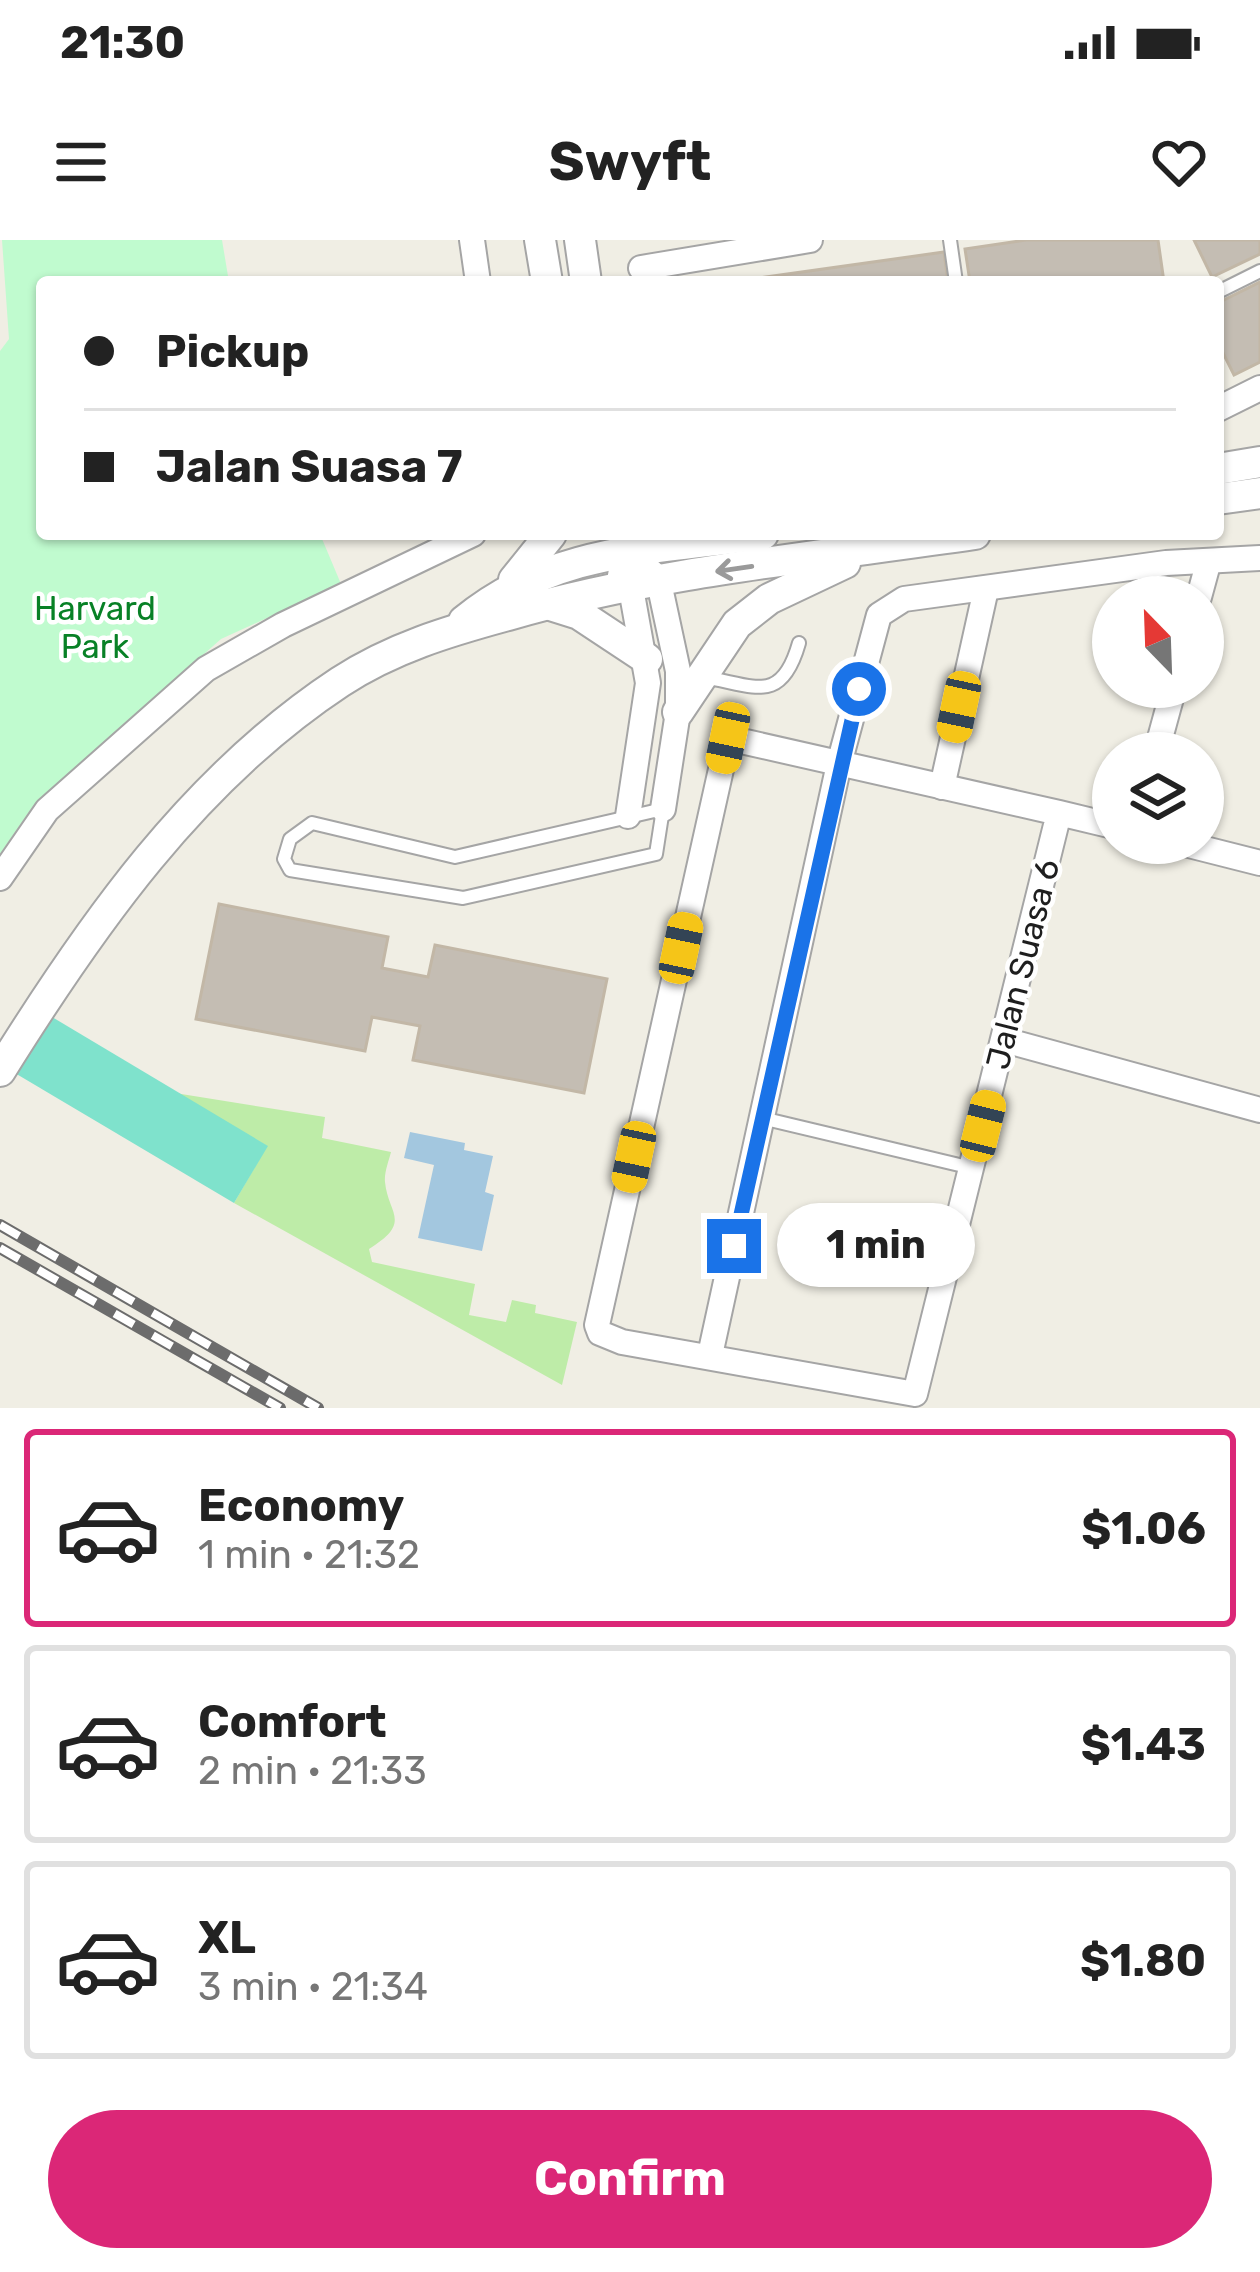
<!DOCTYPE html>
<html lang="en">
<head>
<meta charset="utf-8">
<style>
  body { margin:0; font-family:Rubik,sans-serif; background:#f2f2f2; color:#222; height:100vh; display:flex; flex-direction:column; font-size:45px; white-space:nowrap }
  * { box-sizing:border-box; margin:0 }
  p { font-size:39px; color:#767676 }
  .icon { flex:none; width:66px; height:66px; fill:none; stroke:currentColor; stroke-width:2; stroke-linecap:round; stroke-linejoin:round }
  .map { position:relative; height:1168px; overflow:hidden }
  .sheet { display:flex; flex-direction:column; background:#fff; flex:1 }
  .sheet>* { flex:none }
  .top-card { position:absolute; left:36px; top:36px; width:1188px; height:264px; border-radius:12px; box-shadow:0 3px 9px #0004; display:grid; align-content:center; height:264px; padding:0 48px; background:#fff }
  .needle { width:78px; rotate:337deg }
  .fabs { position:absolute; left:1092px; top:336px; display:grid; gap:24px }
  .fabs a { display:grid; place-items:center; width:132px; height:132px; border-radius:50%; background:#fff; box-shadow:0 3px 9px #0004; font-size:60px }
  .end { position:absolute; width:54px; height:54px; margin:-27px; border:15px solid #1a73e8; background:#fff; box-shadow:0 0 0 6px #fff }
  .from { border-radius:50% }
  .bubble { position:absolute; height:84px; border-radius:42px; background:#fff; box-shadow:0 3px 9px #0004; font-size:39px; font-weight:700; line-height:84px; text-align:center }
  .car { position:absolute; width:36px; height:72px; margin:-36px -18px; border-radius:15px; box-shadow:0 0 9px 3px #0007; background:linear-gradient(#f5c518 24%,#345 0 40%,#f5c518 0 76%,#345 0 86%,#f5c518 0) }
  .top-card b { display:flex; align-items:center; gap:42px; height:114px; font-size:45px }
  .top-card b+b { border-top:3px solid #e0e0e0 }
  .top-card i { width:30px; height:30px; background:#222 }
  ul { padding:21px 0 0; list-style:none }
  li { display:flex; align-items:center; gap:36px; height:198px; margin:0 24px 18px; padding:0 24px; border:6px solid #e0e0e0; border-radius:12px }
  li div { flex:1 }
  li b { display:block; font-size:45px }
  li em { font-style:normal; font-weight:700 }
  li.on { border-color:#db2777 }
  li>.icon { width:108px; height:108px; stroke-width:1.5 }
  .cta { display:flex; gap:24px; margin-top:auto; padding:24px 48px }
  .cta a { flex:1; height:138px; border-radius:72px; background:#db2777; color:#fff; font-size:48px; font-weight:700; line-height:138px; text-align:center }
  .status { display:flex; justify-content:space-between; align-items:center; height:84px; padding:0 60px; background:#fff; direction:ltr }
  .status svg { height:33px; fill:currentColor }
  header { display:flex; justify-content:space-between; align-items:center; height:156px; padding:0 48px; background:#fff; font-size:54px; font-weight:700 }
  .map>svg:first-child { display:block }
  .grass { fill:#beeca8 }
  .park { fill:#c0fbcf }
  .pitch { fill:#7fe2cc }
  .water { fill:#a3c7df }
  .building { fill:#c4bdb3; stroke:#c2b7a6; stroke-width:3 }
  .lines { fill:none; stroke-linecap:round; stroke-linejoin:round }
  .service-casing { stroke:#a5a5a5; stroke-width:16 }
  .minor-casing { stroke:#a5a5a5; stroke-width:28 }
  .tertiary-casing { stroke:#a5a5a5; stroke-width:34 }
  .service { stroke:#fff; stroke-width:12 }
  .minor { stroke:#fff; stroke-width:24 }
  .tertiary { stroke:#fff; stroke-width:30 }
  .rail-casing { stroke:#6c6c6c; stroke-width:12 }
  .rail { stroke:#fff; stroke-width:8; stroke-dasharray:22; stroke-linecap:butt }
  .oneway { stroke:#9a9a9a }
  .route { stroke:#1a73e8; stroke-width:15 }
  .labels { text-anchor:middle; stroke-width:9; stroke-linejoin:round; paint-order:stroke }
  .park-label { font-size:33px; fill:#088126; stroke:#fff }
  .street-label { font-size:33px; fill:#1e1e1e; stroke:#fff }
</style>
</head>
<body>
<div class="status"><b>21:30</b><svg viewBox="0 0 49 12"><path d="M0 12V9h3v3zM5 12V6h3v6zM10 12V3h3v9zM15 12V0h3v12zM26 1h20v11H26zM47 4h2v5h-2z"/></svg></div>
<header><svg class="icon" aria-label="menu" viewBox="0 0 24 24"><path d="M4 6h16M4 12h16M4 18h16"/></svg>Swyft<svg class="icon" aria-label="heart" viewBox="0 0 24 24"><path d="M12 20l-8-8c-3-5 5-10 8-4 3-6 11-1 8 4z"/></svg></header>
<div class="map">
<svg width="1260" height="1168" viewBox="0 0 1260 1168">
  <rect width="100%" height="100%" fill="#f0eee4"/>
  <path class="grass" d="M175,853l150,24 -3,21 69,14c-2,8 -7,21 -6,30 3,32 28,40 -16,67l3,13 103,22 -6,31 37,7 6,-22 24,5 -1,8 42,9 -15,63 -328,-182 33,-57z"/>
  <path class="park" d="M2,0h220l7,42h-187v252h278l21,50 -120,55 -188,167 -33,48v-503l9,-12z"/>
  <path class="pitch" d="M37,768l231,138 -34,57 -231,-137z"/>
  <path class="water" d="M410,892l55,11 -1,7 29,6 -8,36 9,3 -12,56 -64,-13 16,-73 -30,-7z"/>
  <g class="building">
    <path d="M1026,0h132l6,42h-194l-5,-33z"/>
    <path d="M1194,0h66v14l-48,23z"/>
    <path d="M944,12l4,30h-217z"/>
    <path d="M1260,42v80l-26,13 -16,-32v-40z"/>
    <path d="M219,664l169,33 -6,31 46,9 7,-32 172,34 -23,114 -171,-33 7,-34 -48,-9 -7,34 -169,-32z"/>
  </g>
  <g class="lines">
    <g class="service-casing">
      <g id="service">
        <path d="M950,0l6,42"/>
        <path d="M1218,52l42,-21"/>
        <path d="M703,437c51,8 78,29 96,-34"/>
        <path d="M663,569l-7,45 -193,44 -173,-28 -6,-11 6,-20 22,-16 143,34z"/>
        <path d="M762,878l210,50"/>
      </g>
    </g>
    <g class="minor-casing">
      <g id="minor">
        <path d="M472,0l6,42"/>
        <path d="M641,28l169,-28"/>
        <path d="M1218,169l42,-21"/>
        <path d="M629,312l29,26 20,93v41l-15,97"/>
        <path d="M620,335l10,8 18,100 -20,133"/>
        <path d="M1199,357l9,-33"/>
        <path d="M1156,513l18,-66"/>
        <path d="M942,547l44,-198"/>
        <path d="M1059,573l-144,581 -293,-52 -22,-9 -3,-8 131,-587 331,75 54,13"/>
        <path d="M1181,603l79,20"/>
        <path d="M0,638l47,-68 159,-141 77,-44 190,-91"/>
        <path d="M1004,800l256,70"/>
        <path d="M710,1115l129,-591 40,-149 25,-16 262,-36 94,-5"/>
      </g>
    </g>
    <g class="tertiary-casing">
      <g id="tertiary">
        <path d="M540,0l7,42"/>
        <path d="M580,0l6,42"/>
        <path d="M1218,229l42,-7"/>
        <path d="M1218,259l42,-6"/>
        <path d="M514,340l37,-46"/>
        <path d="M544,363l35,11 68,45"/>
        <path d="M464,381c89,-73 189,-71 299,-87"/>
        <path d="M678,472l59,-88 32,-25 76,-36"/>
        <path d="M0,831c91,-146 193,-292 340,-389 52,-34 109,-51 168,-67 152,-44 310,-58 467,-81"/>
      </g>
    </g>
    <use href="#service" class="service"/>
    <use href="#minor" class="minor"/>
    <use href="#tertiary" class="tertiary"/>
    <g class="rail-casing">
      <g id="rail">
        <path d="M0,985l318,183"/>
        <path d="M0,1008l280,160"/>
      </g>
    </g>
    <use href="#rail" class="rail"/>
  </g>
  <defs><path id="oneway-shaft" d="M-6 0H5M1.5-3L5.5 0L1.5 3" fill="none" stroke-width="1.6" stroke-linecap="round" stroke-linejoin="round" transform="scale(3)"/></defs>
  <use class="oneway" href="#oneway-shaft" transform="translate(734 329) rotate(172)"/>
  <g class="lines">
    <path class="route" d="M734,1006l125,-557"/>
  </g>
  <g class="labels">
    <g class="park-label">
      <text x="95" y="380">Harvard<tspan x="95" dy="38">Park</tspan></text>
    </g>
    <g class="street-label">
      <text transform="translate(1022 724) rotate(-76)" y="12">Jalan Suasa 6</text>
    </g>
  </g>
</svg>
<div class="fabs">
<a><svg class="needle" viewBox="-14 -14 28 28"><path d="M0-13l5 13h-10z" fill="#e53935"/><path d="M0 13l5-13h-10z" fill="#767676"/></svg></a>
<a><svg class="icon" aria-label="layers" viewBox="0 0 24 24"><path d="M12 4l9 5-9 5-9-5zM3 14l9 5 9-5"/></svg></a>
</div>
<i class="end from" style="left:859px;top:449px"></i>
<i class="end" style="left:734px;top:1006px"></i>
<div class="bubble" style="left:777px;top:963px;width:198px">1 min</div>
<i class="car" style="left:959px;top:467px;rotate:192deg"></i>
<i class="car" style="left:728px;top:498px;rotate:192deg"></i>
<i class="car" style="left:681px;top:708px;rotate:12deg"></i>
<i class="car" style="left:983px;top:886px;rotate:14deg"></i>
<i class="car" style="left:634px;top:917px;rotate:192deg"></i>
<div class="top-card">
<b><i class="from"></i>Pickup</b>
<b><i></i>Jalan Suasa 7</b>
</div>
</div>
<section class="sheet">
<ul>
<li class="on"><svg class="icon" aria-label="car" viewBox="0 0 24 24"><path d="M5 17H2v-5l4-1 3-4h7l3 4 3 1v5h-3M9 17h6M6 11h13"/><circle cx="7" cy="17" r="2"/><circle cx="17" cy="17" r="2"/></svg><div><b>Economy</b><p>1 min · 21:32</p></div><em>$1.06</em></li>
<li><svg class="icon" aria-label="car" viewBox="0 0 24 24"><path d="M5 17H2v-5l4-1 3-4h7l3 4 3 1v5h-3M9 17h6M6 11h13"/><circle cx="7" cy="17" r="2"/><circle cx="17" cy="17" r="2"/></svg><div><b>Comfort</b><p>2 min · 21:33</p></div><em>$1.43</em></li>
<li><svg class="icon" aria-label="car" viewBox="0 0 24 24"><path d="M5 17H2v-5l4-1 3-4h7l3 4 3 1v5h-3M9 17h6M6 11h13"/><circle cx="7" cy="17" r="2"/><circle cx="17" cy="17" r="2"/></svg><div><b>XL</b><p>3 min · 21:34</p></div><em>$1.80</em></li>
</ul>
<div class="cta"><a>Confirm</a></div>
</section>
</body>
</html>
